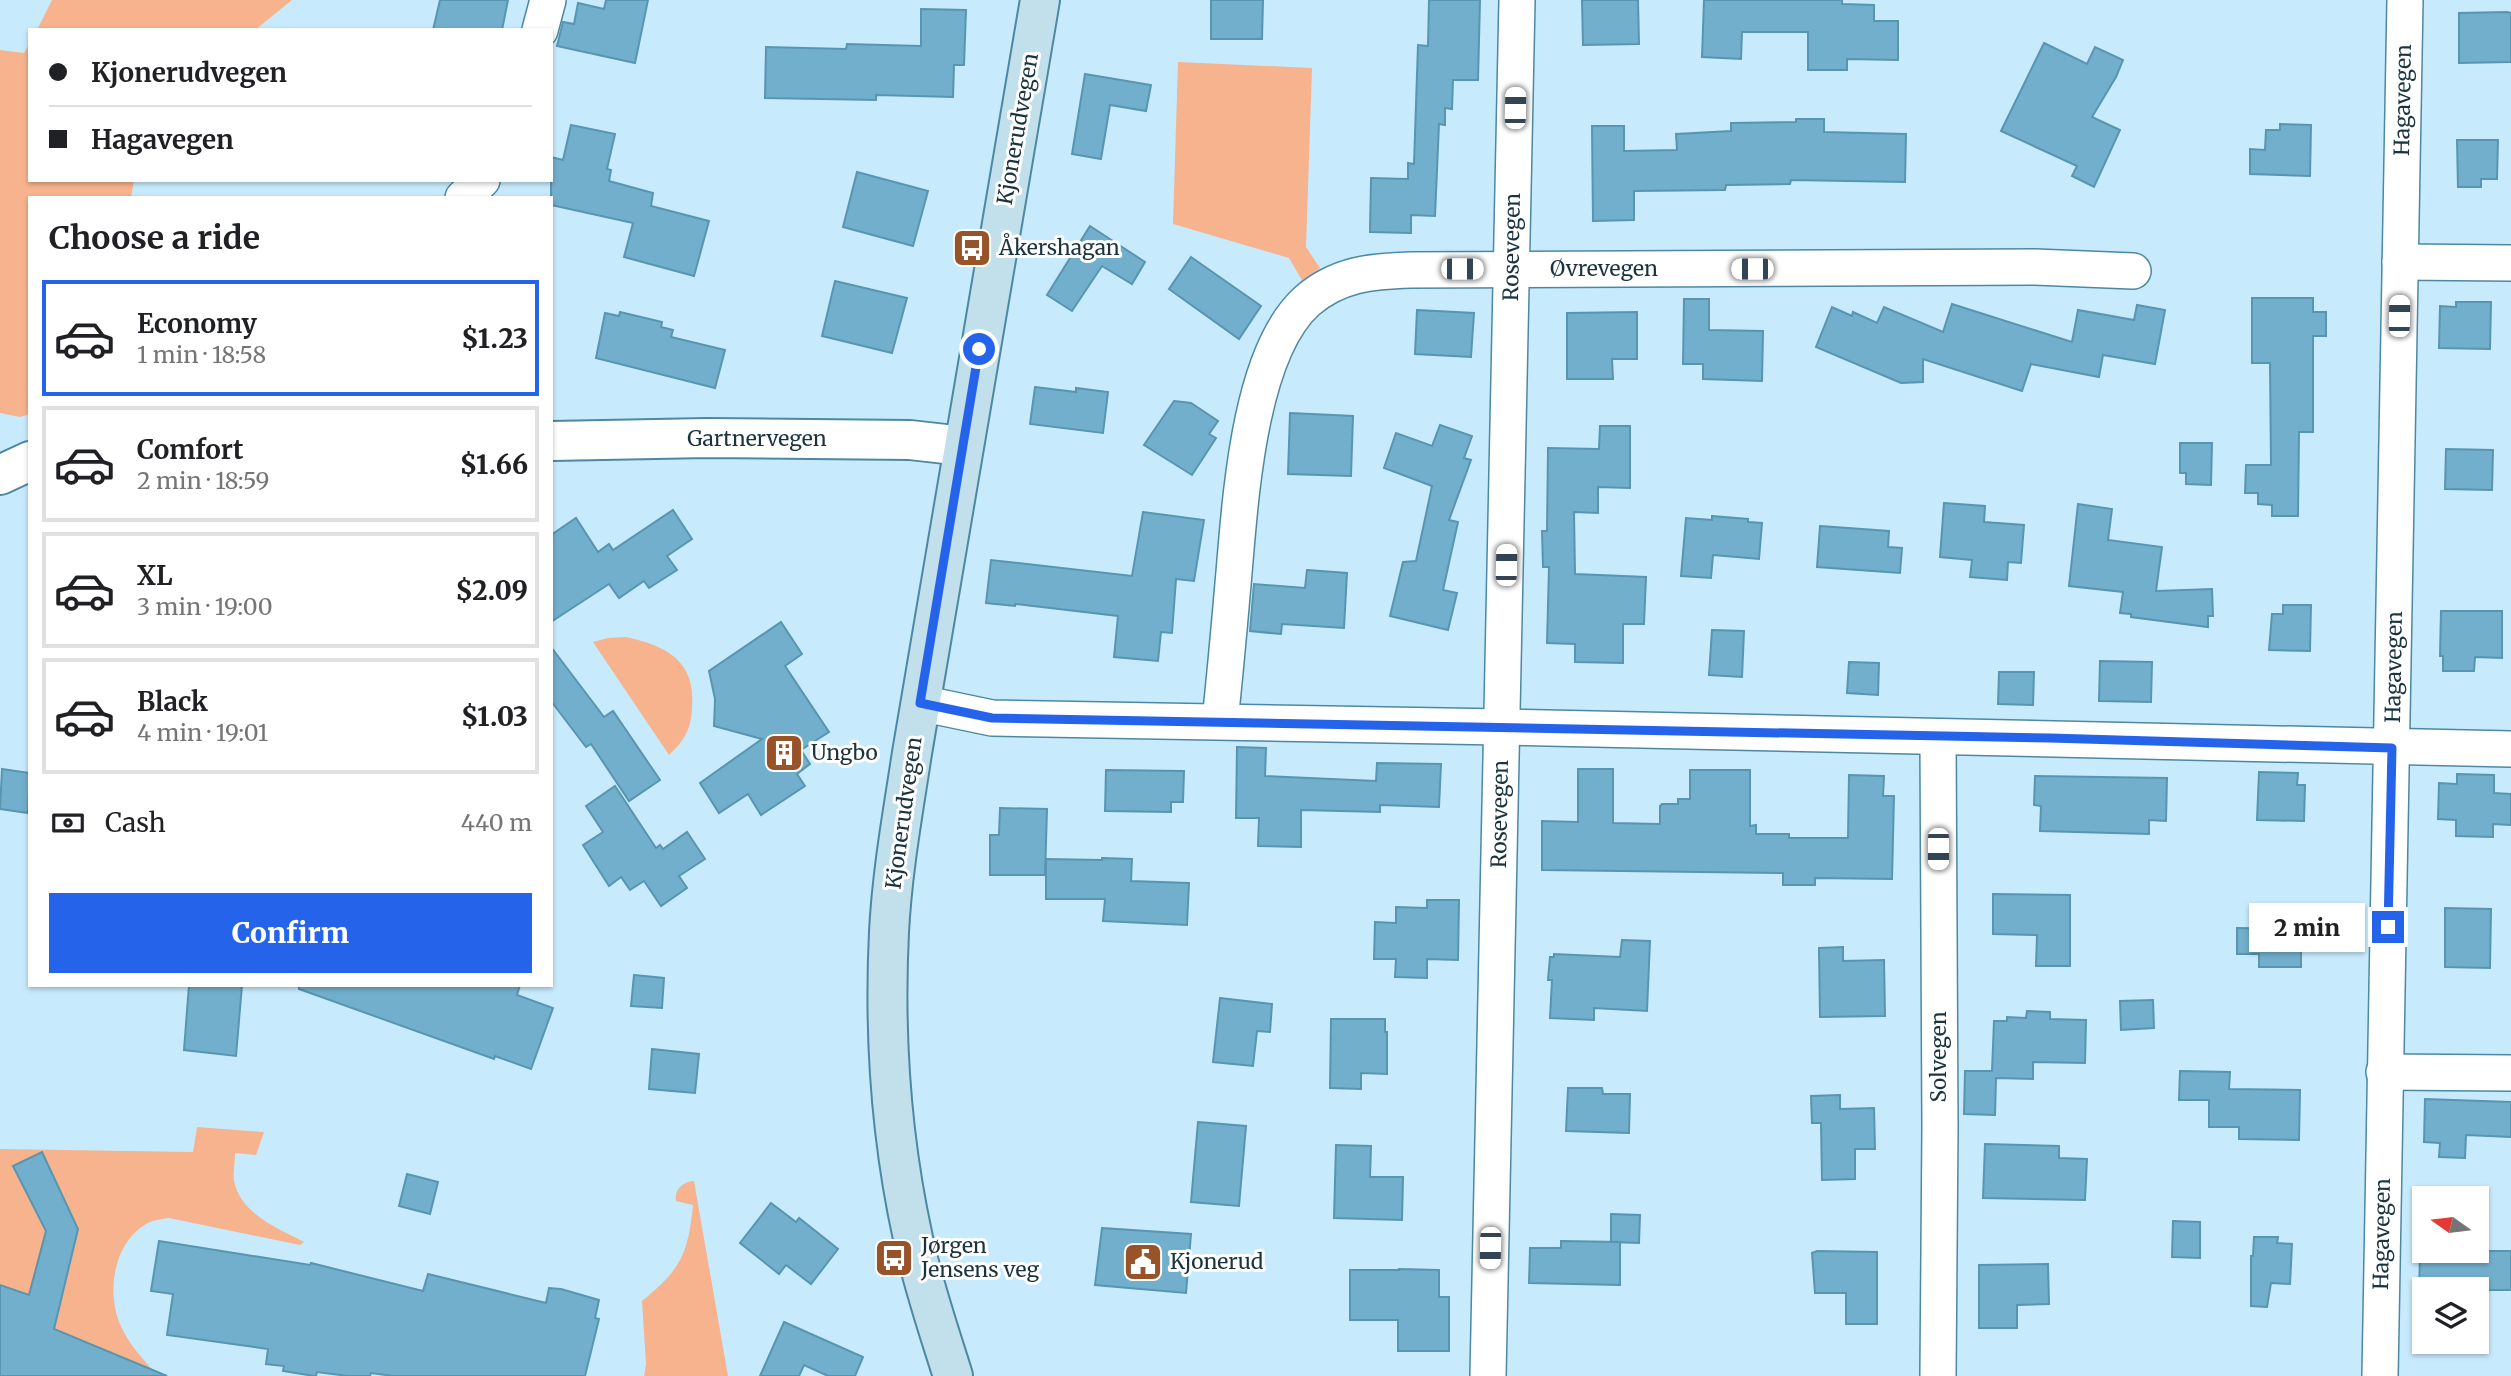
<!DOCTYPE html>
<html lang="en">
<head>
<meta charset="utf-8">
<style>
  body { margin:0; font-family:Merriweather,serif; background:#f2f2f2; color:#202124; height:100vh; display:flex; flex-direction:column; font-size:26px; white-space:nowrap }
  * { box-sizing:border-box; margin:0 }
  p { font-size:23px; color:#757577 }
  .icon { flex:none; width:38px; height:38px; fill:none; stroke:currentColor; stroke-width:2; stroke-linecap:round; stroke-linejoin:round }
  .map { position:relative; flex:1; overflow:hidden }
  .drawer { position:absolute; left:28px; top:196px; width:525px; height:791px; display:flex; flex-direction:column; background:#fff; border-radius:0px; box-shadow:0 2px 5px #0004 }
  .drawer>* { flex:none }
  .top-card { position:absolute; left:28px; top:28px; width:525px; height:154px; border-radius:0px; box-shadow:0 2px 5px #0004; display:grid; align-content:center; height:154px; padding:0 21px; background:#fff }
  .needle { width:46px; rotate:284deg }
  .tools { position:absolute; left:2412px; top:1186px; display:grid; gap:14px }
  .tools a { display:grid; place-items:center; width:77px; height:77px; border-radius:0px; background:#fff; box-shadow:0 2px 5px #0004; font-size:35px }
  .end { position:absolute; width:32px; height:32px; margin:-16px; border:9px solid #2563eb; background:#fff; box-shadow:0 0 0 4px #fff }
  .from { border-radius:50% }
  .bubble { position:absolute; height:49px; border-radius:0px; background:#fff; box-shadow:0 2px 5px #0004; font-size:23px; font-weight:800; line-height:49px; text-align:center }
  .car { position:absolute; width:21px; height:42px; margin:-21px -10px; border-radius:9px; box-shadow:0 0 5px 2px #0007; background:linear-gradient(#fff 24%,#345 0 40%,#fff 0 76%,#345 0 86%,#fff 0) }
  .top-card b { display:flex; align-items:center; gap:24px; height:66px; font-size:26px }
  .top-card b+b { border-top:2px solid #e0e0e0 }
  .top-card i { width:18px; height:18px; background:#202124 }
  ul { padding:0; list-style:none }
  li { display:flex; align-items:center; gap:21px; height:116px; margin:0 14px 10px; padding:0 7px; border:4px solid #e0e0e0; border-radius:0px }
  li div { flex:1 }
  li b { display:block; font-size:26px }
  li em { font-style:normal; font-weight:800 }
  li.selected { border-color:#2563eb }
  li>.icon { width:63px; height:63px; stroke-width:1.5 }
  h2 { padding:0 21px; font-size:32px; line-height:84px }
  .pay { display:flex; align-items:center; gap:18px; height:77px; padding:0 21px; font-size:26px }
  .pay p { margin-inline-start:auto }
  .action { display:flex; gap:14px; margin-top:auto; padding:14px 21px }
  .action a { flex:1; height:80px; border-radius:0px; background:#2563eb; color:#fff; font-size:28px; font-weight:800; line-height:80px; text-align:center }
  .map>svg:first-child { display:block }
  .green { fill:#f6b38e }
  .building { fill:#72afcc; stroke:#5895b0; stroke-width:2 }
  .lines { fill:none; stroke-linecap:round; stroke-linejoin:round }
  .minor-casing { stroke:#4c88a3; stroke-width:38 }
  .tertiary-casing { stroke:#4c88a3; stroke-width:42 }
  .secondary-casing { stroke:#4c88a3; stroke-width:42 }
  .minor { stroke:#fff; stroke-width:35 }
  .tertiary { stroke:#fff; stroke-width:38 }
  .secondary { stroke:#c2e0ec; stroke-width:38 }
  .route { stroke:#2563eb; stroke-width:9 }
  .labels { text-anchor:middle; stroke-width:6; stroke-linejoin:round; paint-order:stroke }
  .street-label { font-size:21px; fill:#1a333f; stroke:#fff }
  .poi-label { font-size:21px; fill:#1a333f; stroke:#fff; text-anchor:start }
</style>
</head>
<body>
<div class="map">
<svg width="2511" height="1376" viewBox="0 0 2511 1376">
  <rect width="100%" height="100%" fill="#c7ebfd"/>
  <g class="green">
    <path d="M52,0h240l-37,30h-218z"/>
    <path d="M30,43v137h104l-3,18h-101v216l-10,3 -20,-4v-363l24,3z"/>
    <path d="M1178,62l134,6 -6,179 14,21 -17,14 -14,-24 -116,-34z"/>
    <path d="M626,637c41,9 70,24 66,71 -1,21 -7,32 -23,47l-76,-113 15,-4z"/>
    <path d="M197,1127l67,5 -8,23 -21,-2c0,8 -2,20 -1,28 7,33 43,47 70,61l-4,3 -131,-27c-7,1 -15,2 -21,5 -34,18 -42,68 -28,101 8,20 24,36 38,52h-158v-227l193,3z"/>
    <path d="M694,1181l34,195h-84l2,-12 -4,-63c39,-32 46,-46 51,-96l-17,-4c-2,-12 7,-19 18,-20z"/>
  </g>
  <g class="building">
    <path d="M440,0h68l-6,30h-69z"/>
    <path d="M606,0h42l-13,63 -78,-17 6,-24 11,2 4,-21 26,6z"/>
    <path d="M1211,0h52l-1,39h-51z"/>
    <path d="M1429,0h51l-2,80h-25l-1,29 -7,-1v17l-6,-1 -4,92 -24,-1v18l-41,-1 1,-54 37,1v-16l6,1 4,-119 10,1z"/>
    <path d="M1582,0h56l1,44 -56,1z"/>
    <path d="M1704,0h138v4l32,1v16h24v39l-51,-1v11h-39v-38h-66l-1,27 -39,-2z"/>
    <path d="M921,9l45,1 -2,55h-10l-1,32 -77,-2v5l-111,-2 1,-51 80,2 1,-5 74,2z"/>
    <path d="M2507,12l4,1v49l-52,1v-50z"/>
    <path d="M2044,43l43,21 8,-17 28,13 -7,17 -24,40 28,13 -26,57 -22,-11 5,-10 -76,-35z"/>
    <path d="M1085,74l66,11 -5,26 -36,-6 -9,54 -29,-5z"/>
    <path d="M1796,119h28v13l82,2 -1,48 -114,-2 -1,4 -64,1 -1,5 -91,1v29l-41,1 -1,-95h32v25l53,-1 -1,-16 55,-3v-8l65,-1z"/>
    <path d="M2280,124l31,1 -1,51 -60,-2v-25l15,1 1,-20h14z"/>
    <path d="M571,125l44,9 -8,35 4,1 -2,11 44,12 -2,13 58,15 -15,55 -70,-19 9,-34 -82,-18v-48l12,3z"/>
    <path d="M2457,140h41l-1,39h-16v8h-23z"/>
    <path d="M857,172l71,19 -15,55 -70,-19z"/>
    <path d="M1090,226l55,36 -13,22 -30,-18 -30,45 -25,-16z"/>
    <path d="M1191,257l70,49 -22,33 -70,-50z"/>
    <path d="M835,281l72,17 -15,55 -70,-17z"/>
    <path d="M2252,298h61v14h13v24h-13v96h-14l-1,84h-26v-11l-14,-1v-11h-13l1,-28h25l-1,-102h-18z"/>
    <path d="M1684,299h25v31l54,1 -1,50 -59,-2v-15h-20z"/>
    <path d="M2456,302h35l-1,47 -51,-1 1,-42 16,1z"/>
    <path d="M1952,304l120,38 6,-32 56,10 3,-15 28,5 -10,54 -52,-9 -4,22 -68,-13 -9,27 -99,-32v23l-22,1 -85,-36 16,-40 20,9 1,-4 24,11 7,-16 59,25z"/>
    <path d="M1417,310l57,3 -3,44 -56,-3z"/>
    <path d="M620,312l42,10 -1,5 12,3 -2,7 54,13 -10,38 -119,-30 9,-45 14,3z"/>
    <path d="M1637,312v47h-25l1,20h-46v-66z"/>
    <path d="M1035,387l41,5v-4l32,4 -5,41 -73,-9z"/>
    <path d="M1174,401l17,2 27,18 -9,13 7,4 -24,37 -48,-30z"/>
    <path d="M1290,413l63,3 -2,60 -63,-2z"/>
    <path d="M1440,425l32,11 -8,22 7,2 -22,60 9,2 -15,68 14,3 -9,37 -58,-14 13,-54 13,-1 16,-75 -48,-18 12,-35 36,13z"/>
    <path d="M1600,426h30v62l-32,-1v26l-24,-1 1,62 71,3 -2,47h-21v39l-48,-1v-18l-28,-1 2,-76h-6l-1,-36h5l1,-83 51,1z"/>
    <path d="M2180,443h32l-1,42 -25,-1v-11h-6z"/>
    <path d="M2446,449l47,1 -1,40 -47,-1z"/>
    <path d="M1944,503l41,3 -1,16 40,3 -3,38 -13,-1 -1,18 -37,-3 2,-17 -32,-3z"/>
    <path d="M2078,504l34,5 -4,31 54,7 -6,44 56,-2 1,27h-5v11l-77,-10v-3l-11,-1 3,-21 -54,-6z"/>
    <path d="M673,510l19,29 -25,17 10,14 -28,18 -5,-7 -25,17 -10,-14 -58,38v-87l25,-17 22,34 11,-8 4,6z"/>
    <path d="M1143,512l61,8 -10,61 -18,-2 -4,54 -11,-1 -3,29 -44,-4 4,-41 -103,-12v2l-29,-3 5,-43 141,16z"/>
    <path d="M1712,516l36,3v3l14,1 -3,36 -46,-4 -2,23 -30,-2 5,-58 26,2z"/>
    <path d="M1820,526l69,5 -1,16 14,1 -2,25 -83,-6z"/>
    <path d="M1307,570l40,3 -3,55 -62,-4 -1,10 -31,-3 4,-47 51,4z"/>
    <path d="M2283,605h28l-1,46 -41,-1 3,-36h11z"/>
    <path d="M2441,611h61v47l-27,-1 -1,14h-31v-15h-3z"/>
    <path d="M781,622l21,32 -17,12 44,66 -28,18 9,14 -13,10 8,12 -44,29 -13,-21 -29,19 -19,-30 62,-44 -48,-13 1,-27 -6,-28z"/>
    <path d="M1712,630l32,1 -2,46 -33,-2z"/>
    <path d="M551,647l53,70 9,-6 47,69 -31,21 -38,-57 -5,3 -35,-46z"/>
    <path d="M2100,661l52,1 -1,40 -52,-1z"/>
    <path d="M1849,662l30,1 -1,32 -31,-2z"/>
    <path d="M1999,672h35l-1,33 -35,-1z"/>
    <path d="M1237,747l29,1 -1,28 111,5 1,-18 64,1 -2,43 -59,-2v7l-79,-2v37l-43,-1 1,-28h-23z"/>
    <path d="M2,769l28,4 -2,40 -28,-4z"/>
    <path d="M1578,769h35v54l47,1v-18l2,-2h16v-5h12v-29h60v56l6,-1v9h33v4h59l1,-63 35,1 -1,20h11l-2,83 -77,-1v7h-32v-12l-241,-3v-49l36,1z"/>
    <path d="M1106,770l78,1 -1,31h-12v10l-66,-1z"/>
    <path d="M2259,772l39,1 -1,12h8l-1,36 -47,-1z"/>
    <path d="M2457,774l37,1v18l17,1v31l-18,-1v13l-37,-1v-16l-18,-1 1,-36 18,1z"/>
    <path d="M2035,776l132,2 -1,43 -17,-1v14l-109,-3 1,-25 -7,-1z"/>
    <path d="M615,786l41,62 4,-3 3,4 24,-17 18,27 -26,17 8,12 -26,18 -17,-25 -14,9 -9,-13 -12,9 -26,-41 20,-13 -17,-26z"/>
    <path d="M1000,808l47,1 -2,66h-55v-40h9z"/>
    <path d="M1102,858l30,1 -1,22 58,2 -2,42 -84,-4 2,-22h-59v-40l56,1z"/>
    <path d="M1993,894l77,1v71h-34l1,-31 -44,-1z"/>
    <path d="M1427,900h32l-1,60 -31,-1v19l-32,-1 1,-18h-22l1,-37 21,1v-16l31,1z"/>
    <path d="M2445,908l46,1 -1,59 -45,-1z"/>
    <path d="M2237,928l64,1v38h-42v-13h-22z"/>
    <path d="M1622,940l28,1 -3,70 -53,-3v12l-44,-2 2,-38h-4l2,-23h4v-3l66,3z"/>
    <path d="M1843,947v14l41,-1 1,56 -65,1 -1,-69z"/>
    <path d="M634,975l30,3 -2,30 -31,-2z"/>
    <path d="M189,985h53l-6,71 -52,-6z"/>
    <path d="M299,985h221l-3,10 36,13 -22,61 -36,-13 -1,3 -195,-70z"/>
    <path d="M1220,998l52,6 -2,28 -13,-1 -4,35 -40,-4z"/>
    <path d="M2153,1000l1,28 -33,2 -1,-29z"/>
    <path d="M2027,1011l23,1v7l36,1 -1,43 -52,-1v17l-37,-1 -1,37 -31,-1 1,-43h27l2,-50h13v-4l19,1z"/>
    <path d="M1331,1019h54v13h2v42l-26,-1v16l-31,-1z"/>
    <path d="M652,1049l47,5 -4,39 -46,-4z"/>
    <path d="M2180,1071l50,1 -1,17 71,1 -1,50 -60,-1v-12h-30v-27h-30z"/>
    <path d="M1568,1088h34l1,6h27l-1,39 -63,-2z"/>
    <path d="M1840,1095v14l34,-1 1,41h-20v30l-33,1 -1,-57h-9l-1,-27z"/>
    <path d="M2425,1099l86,3v35l-45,-2 -1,23 -26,-1 1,-14 -16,-1z"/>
    <path d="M1198,1122l48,4 -7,80 -48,-4z"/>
    <path d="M1985,1144l74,2v12l28,1 -2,41 -102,-2z"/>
    <path d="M1336,1145l35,1 -1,31h33l-1,43 -68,-2z"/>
    <path d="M42,1152l36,77 -24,100 113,47h-167v-91l29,10 17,-64 -33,-65z"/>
    <path d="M407,1174l31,8 -8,32 -31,-8z"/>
    <path d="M771,1203l25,19 3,-4 39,31 -27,35 -25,-19 -7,9 -39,-31z"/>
    <path d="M1611,1214l29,1 -1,28 -28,-1z"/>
    <path d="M2173,1221l27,1v36l-28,-1z"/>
    <path d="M1102,1228l89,6 -5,59 -91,-8z"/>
    <path d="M2254,1237h24l-1,6 15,1 -2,40 -19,-1 -4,24 -16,-1v-50h2z"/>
    <path d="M159,1241l151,24 1,-2 112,28 5,-17 118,29 3,-15 12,1 38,11 -4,18 4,1 -14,57h-192l-22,-3 -1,3h-22l-31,-4 -1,4h-2l-31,-5 1,-5 -18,-2 2,-15 -101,-14 6,-41 -22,-3z"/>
    <path d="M1561,1241l59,1v43l-91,-2 1,-35h31z"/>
    <path d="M1817,1251l60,1v72h-31v-31h-31l-3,-40z"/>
    <path d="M2444,1251h67v39h-92l1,-36h24z"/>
    <path d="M2048,1264l1,40 -32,1v23h-38v-63z"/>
    <path d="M1399,1269l40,1v27h10v54h-51v-31h-48v-50h49z"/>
    <path d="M784,1322l79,35 -8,19h-27l-24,-11 -5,11h-39z"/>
  </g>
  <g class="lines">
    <g class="minor-casing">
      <g id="minor">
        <path d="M540,30l8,-30"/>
        <path d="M463,198l19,-18"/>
        <path d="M2400,262l111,1"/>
        <path d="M920,703l72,15 510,9 1009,22"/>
        <path d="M1220,721c5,-46 9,-91 13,-137 7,-77 14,-229 74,-283 31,-27 65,-30 104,-31l624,-3 98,4"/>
        <path d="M1938,737l2,390 -2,249"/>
        <path d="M2384,1072l127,1"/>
        <path d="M1488,1376l29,-1376"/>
        <path d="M2380,1376l25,-1376"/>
      </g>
    </g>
    <g class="tertiary-casing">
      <g id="tertiary">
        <path d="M551,441l156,-3 203,2 53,6"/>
        <path d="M0,475l30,-14"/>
      </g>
    </g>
    <g class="secondary-casing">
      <path id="secondary" d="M953,1376c-14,-45 -30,-91 -40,-138 -22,-100 -29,-204 -24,-306 3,-60 14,-120 23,-179l128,-753"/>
    </g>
    <use href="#minor" class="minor"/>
    <use href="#tertiary" class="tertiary"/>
    <use href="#secondary" class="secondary"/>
  </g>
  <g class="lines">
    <path class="route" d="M979,349l-59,354 72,15 1058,20 342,10 -4,179"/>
  </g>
  <defs>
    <g id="bus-square" transform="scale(2.0125)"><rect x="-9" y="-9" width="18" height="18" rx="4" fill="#985329" stroke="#fff"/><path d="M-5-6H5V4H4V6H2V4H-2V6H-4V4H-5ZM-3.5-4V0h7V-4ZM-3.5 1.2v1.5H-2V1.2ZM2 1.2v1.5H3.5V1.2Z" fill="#fff"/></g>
    <g id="building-square" transform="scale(2.0125)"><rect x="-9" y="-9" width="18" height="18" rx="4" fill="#985329" stroke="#fff"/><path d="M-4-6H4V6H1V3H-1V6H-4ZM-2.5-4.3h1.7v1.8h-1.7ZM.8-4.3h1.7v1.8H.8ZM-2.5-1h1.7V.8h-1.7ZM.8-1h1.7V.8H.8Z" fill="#fff"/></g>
    <g id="civic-square" transform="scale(2.0125)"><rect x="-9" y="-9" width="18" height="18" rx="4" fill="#985329" stroke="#fff"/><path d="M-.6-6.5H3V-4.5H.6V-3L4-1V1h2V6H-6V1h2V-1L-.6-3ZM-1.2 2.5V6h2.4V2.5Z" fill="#fff"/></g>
  </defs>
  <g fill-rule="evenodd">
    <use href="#bus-square" x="972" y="248"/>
    <use href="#building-square" x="784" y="753"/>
    <use href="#bus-square" x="894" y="1258"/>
    <use href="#civic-square" x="1143" y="1262"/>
  </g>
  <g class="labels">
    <g class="street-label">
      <text transform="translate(2403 100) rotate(-89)" y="7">Hagavegen</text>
      <text transform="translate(1018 129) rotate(-80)" y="7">Kjonerudvegen</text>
      <text transform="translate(1512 247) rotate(-89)" y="7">Rosevegen</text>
      <text x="1604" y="276">Øvrevegen</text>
      <text x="757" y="446">Gartnervegen</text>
      <text transform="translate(2394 667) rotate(-89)" y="7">Hagavegen</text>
      <text transform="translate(904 813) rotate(-82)" y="7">Kjonerudvegen</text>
      <text transform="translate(1500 814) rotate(-89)" y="7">Rosevegen</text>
      <text transform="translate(1939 1057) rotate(-90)" y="7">Solvegen</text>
      <text transform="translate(2382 1234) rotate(-89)" y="7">Hagavegen</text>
    </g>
    <g class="poi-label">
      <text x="999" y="255">Åkershagan</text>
      <text x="811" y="760">Ungbo</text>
      <text x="921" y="1253">Jørgen<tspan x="921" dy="24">Jensens veg</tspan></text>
      <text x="1170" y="1269">Kjonerud</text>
    </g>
  </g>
</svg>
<div class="tools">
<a><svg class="needle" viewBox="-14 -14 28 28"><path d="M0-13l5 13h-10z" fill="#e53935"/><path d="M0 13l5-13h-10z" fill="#757577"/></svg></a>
<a><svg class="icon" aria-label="layers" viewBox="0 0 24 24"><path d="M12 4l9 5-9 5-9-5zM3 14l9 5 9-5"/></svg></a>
</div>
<i class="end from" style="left:979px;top:349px"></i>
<i class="end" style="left:2388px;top:927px"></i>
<div class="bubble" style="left:2249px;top:903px;width:116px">2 min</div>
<i class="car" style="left:1515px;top:108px;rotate:1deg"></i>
<i class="car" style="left:1462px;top:269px;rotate:90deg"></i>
<i class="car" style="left:1752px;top:269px;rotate:270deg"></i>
<i class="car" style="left:2399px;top:316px;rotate:1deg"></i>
<i class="car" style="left:1506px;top:565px;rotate:1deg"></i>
<i class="car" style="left:1938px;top:849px;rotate:180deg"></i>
<i class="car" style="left:1490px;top:1248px;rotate:181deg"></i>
<div class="top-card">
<b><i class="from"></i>Kjonerudvegen</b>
<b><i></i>Hagavegen</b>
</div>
<section class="drawer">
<h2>Choose a ride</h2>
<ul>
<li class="selected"><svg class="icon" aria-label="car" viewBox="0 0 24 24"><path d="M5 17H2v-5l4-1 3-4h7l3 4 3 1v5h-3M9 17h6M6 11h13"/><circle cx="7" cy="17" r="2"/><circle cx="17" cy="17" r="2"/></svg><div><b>Economy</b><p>1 min · 18:58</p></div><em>$1.23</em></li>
<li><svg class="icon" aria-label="car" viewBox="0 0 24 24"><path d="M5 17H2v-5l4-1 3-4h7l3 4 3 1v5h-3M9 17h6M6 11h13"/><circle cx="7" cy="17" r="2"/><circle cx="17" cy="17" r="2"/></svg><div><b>Comfort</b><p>2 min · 18:59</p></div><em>$1.66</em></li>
<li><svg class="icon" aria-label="car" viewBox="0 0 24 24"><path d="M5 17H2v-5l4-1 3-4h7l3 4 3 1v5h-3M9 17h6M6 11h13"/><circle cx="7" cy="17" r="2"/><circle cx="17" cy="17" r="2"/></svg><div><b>XL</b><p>3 min · 19:00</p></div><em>$2.09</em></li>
<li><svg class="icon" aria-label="car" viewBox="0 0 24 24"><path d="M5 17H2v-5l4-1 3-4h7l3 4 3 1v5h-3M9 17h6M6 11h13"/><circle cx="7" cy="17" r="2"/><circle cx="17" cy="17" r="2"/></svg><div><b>Black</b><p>4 min · 19:01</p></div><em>$1.03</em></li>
</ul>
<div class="pay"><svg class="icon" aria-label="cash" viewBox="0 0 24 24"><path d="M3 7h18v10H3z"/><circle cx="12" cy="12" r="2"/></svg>Cash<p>440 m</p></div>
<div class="action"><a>Confirm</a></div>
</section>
</div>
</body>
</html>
